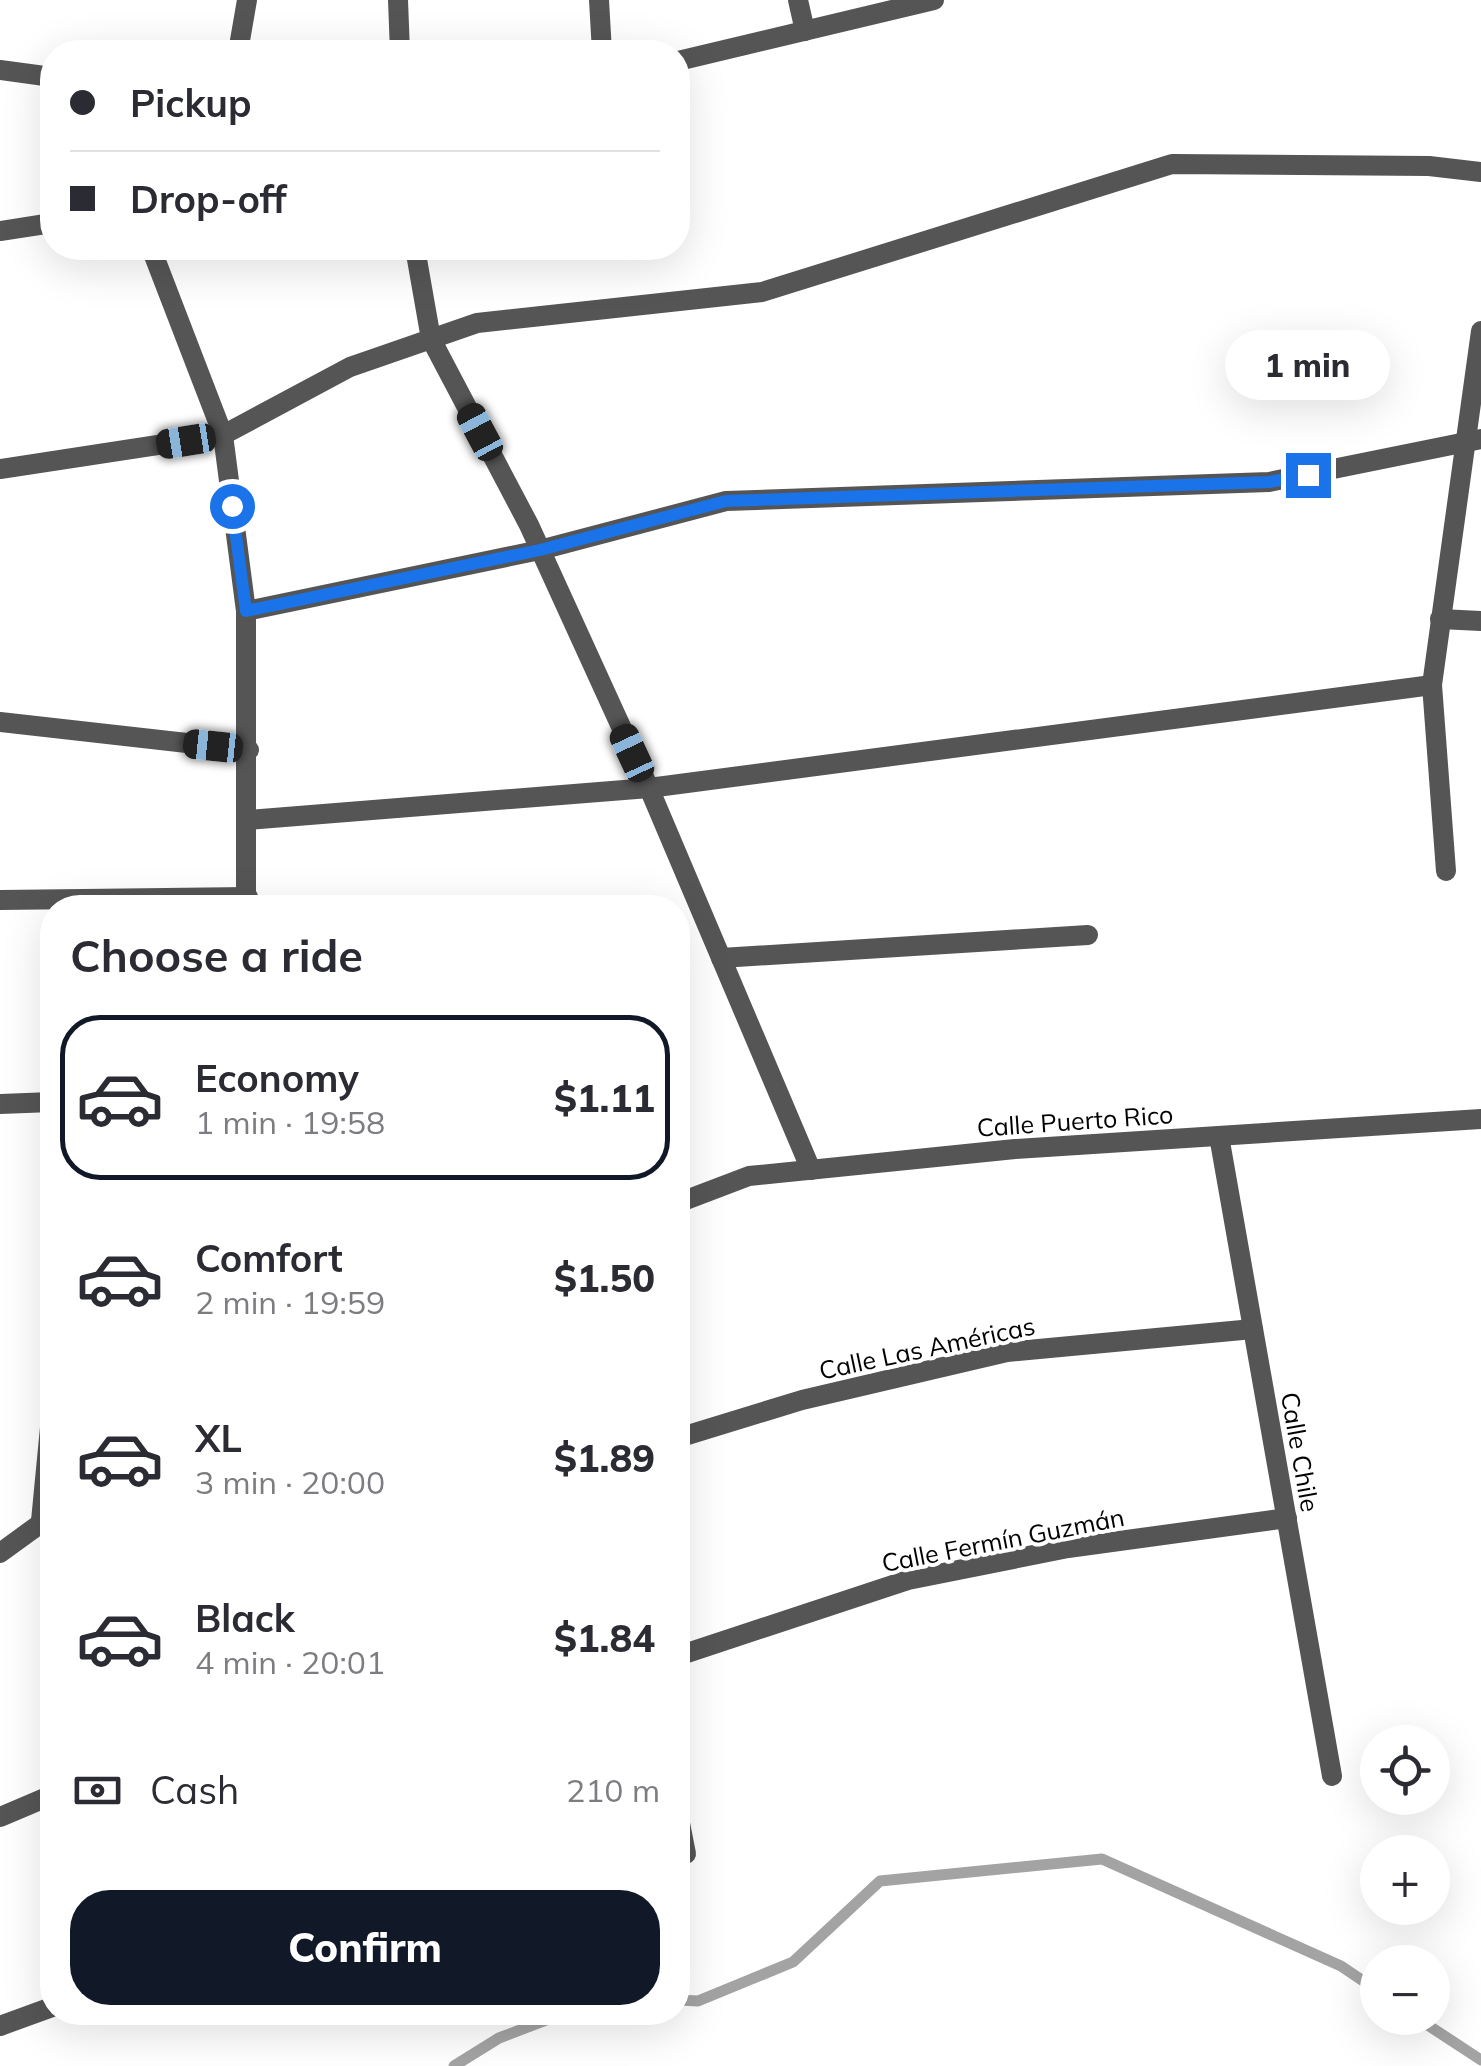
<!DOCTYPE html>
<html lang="en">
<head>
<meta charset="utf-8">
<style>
  body { margin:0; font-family:Mulish,sans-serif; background:#f2f2f3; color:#2b2b33; height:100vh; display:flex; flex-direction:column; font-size:38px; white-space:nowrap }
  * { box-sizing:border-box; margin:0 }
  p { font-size:32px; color:#7c7c81 }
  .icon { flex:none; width:55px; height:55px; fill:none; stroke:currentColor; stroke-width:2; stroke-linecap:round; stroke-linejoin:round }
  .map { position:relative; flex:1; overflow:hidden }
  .panel { position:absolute; left:40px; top:895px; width:650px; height:1130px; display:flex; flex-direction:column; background:#fff; border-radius:40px; box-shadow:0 10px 40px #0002 }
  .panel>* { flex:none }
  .banner { position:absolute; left:40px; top:40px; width:650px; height:220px; border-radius:40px; box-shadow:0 10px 40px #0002; display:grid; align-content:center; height:220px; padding:0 30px; background:#fff }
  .fabs { position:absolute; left:1360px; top:1725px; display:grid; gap:20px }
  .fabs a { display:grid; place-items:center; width:90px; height:90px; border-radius:50%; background:#fff; box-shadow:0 10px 40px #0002; font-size:50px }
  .end { position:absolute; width:45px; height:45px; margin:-22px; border:12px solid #1a73e8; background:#fff; box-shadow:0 0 0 5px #fff }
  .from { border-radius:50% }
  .bubble { position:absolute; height:70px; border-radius:35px; background:#fff; box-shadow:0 10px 40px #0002; font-size:32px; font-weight:800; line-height:70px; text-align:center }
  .car { position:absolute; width:30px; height:60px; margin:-30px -15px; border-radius:12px; box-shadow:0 0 8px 2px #0007; background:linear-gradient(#222 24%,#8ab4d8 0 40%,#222 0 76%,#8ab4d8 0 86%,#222 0) }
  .banner b { display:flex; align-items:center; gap:35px; height:95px; font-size:38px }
  .banner b+b { border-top:2px solid #e1e1e2 }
  .banner i { width:25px; height:25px; background:#2b2b33 }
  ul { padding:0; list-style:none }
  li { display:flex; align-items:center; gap:30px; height:165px; margin:0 20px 15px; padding:0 10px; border:5px solid transparent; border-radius:40px }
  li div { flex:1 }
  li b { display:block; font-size:38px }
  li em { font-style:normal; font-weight:800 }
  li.current { border-color:#111827 }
  li>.icon { width:90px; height:90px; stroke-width:1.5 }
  h2 { padding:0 30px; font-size:45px; line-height:120px }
  .pay { display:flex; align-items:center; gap:25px; height:110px; padding:0 30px; font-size:38px }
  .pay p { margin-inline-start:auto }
  .action { display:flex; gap:20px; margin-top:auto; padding:20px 30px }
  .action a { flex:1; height:115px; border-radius:40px; background:#111827; color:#fff; font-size:40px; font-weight:800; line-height:115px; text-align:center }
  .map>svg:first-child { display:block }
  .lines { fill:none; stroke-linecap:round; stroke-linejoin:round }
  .stream { stroke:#a3a3a3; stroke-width:11 }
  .street { stroke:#555; stroke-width:20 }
  .route { stroke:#1a73e8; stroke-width:12 }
  .labels { text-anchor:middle; stroke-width:8; stroke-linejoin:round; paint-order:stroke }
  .street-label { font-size:25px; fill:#000; stroke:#fff }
</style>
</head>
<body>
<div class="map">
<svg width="1481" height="2066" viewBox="0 0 1481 2066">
  <rect width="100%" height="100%" fill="#fff"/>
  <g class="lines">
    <g class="stream">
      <path d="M678,2000l20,1 95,-39 87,-81 222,-22 239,107 37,25"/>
      <path d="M1417,2018l64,42"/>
      <path d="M454,2066l45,-28 68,-26"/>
    </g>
    <g class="street">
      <path d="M398,0l2,52"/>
      <path d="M599,0l3,52"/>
      <path d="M798,0l7,31"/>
      <path d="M238,52l9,-52"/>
      <path d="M678,61l256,-61"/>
      <path d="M0,70l52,7"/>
      <path d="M0,231l52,-8"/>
      <path d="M151,248l72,187 23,176v297"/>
      <path d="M415,248l16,91 98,186 120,263 162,382"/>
      <path d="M0,469l223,-34 127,-68 127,-44 285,-31 410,-128 257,2 52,6"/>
      <path d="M246,611l294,-61 186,-49 543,-19 212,-43"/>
      <path d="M1440,619l41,2"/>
      <path d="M0,722l249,28"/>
      <path d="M247,820l402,-32 783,-103"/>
      <path d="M1446,871l-14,-186 49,-354"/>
      <path d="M0,900l248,-3"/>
      <path d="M721,958l367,-23"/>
      <path d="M0,1104l52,-2"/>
      <path d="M1219,1136l113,640"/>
      <path d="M678,1203l71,-27 266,-27 466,-30"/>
      <path d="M678,1438l124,-38 205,-48 246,-23"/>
      <path d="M41,1521l11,-114"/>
      <path d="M0,1553l51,-37"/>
      <path d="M678,1656l230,-76 160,-32 219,-30"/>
      <path d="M678,1813l8,41"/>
      <path d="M0,1817l52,-22"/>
      <path d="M0,2026l52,-19"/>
    </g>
  </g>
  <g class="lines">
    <path class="route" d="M232,506l14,105 294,-61 186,-49 543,-19 39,-7"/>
  </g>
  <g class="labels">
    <g class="street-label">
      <text transform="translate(1075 1121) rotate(-4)" y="9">Calle Puerto Rico</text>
      <text transform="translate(927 1348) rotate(-12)" y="9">Calle Las Américas</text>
      <text transform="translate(1300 1452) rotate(80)" y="9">Calle Chile</text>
      <text transform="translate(1003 1540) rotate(-11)" y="9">Calle Fermín Guzmán</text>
    </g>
  </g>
</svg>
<div class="fabs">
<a><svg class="icon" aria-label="locate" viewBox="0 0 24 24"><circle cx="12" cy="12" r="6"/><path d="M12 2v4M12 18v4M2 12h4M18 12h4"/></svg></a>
<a>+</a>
<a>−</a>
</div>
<i class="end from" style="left:232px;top:506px"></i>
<i class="end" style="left:1308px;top:475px"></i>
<div class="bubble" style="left:1225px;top:330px;width:165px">1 min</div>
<i class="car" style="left:480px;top:432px;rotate:332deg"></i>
<i class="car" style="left:186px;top:441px;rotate:261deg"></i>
<i class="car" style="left:213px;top:746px;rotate:276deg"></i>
<i class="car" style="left:632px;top:753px;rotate:335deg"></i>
<div class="banner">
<b><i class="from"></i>Pickup</b>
<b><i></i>Drop-off</b>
</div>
<section class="panel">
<h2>Choose a ride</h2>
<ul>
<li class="current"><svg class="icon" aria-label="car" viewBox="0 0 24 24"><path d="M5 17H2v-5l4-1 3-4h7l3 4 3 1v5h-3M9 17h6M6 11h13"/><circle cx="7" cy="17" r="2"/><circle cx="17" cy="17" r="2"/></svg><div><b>Economy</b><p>1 min · 19:58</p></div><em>$1.11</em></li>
<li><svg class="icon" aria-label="car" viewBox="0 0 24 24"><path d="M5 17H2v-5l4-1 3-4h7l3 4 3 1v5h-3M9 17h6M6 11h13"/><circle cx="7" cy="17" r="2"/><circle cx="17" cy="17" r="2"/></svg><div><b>Comfort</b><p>2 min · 19:59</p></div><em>$1.50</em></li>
<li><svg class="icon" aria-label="car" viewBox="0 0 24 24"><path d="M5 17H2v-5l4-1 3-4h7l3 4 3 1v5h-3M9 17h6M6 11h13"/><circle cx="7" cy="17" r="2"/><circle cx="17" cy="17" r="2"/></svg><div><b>XL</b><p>3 min · 20:00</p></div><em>$1.89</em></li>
<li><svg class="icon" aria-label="car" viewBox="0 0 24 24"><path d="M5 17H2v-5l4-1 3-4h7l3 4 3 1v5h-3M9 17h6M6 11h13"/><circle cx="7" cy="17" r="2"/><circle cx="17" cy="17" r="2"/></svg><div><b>Black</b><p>4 min · 20:01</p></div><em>$1.84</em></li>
</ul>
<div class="pay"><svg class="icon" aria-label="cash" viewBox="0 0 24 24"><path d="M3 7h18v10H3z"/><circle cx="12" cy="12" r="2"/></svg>Cash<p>210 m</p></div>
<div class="action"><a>Confirm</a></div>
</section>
</div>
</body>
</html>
